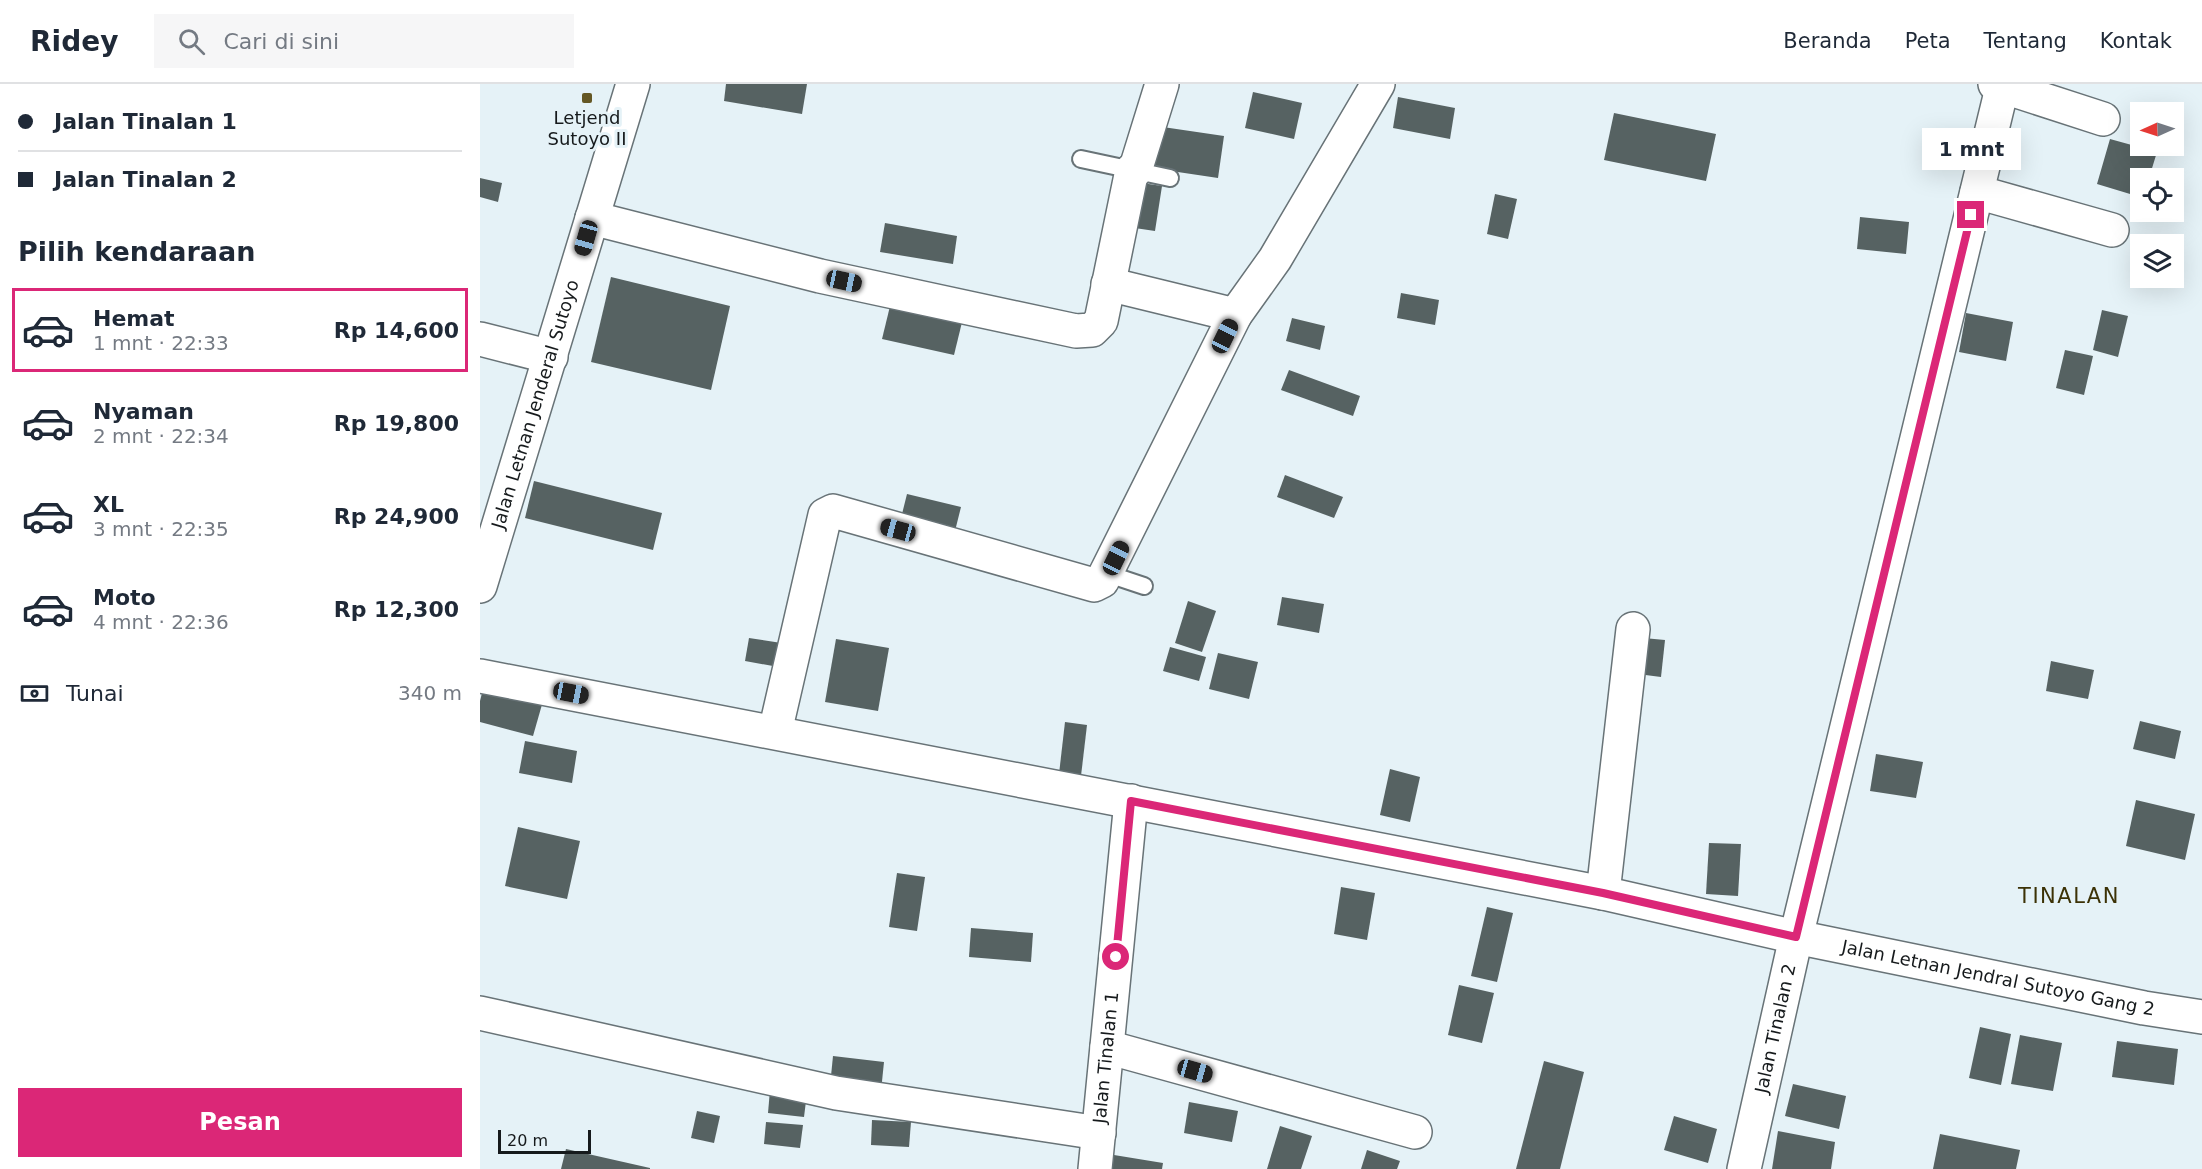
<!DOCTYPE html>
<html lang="id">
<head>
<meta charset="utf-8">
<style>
  body { margin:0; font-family:"DejaVu Sans",sans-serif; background:#f6f6f7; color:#1f2937; height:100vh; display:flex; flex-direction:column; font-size:22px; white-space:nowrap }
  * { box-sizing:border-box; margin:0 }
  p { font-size:20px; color:#747a83 }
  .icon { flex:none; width:33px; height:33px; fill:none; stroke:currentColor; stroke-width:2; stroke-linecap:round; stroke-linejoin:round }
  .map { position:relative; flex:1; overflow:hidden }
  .details { display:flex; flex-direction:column; background:#fff; width:480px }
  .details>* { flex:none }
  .top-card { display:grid; align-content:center; height:132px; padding:0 18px; background:#fff }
  .needle { width:39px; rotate:267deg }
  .controls { position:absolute; left:1650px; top:18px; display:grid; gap:12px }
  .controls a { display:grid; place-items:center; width:54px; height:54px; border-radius:0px; background:#fff; box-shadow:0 6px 24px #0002; font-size:30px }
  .scale { position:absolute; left:18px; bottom:15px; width:93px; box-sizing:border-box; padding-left:6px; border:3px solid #161a1c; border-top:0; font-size:16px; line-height:21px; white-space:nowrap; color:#161a1c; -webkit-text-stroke:4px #e5f2f7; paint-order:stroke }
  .end { position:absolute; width:27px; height:27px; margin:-14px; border:8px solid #db2777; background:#fff; box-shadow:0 0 0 3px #fff }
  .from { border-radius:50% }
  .bubble { position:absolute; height:42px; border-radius:0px; background:#fff; box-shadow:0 6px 24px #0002; font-size:20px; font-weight:800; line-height:42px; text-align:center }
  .car { position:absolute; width:18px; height:36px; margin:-18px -9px; border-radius:8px; box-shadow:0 0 4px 2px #0007; background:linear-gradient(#222 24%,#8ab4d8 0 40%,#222 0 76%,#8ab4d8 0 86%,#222 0) }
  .top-card b { display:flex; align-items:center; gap:21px; height:57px; font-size:22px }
  .top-card b+b { border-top:2px solid #e0e1e3 }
  .top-card i { width:15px; height:15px; background:#1f2937 }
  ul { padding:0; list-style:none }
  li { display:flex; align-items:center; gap:18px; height:84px; margin:0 12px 9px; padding:0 6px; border:3px solid transparent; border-radius:0px }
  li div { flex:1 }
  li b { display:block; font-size:22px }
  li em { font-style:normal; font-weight:800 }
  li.current { border-color:#db2777 }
  li>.icon { width:54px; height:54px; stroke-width:1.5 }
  h2 { padding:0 18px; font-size:27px; line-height:72px }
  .pay { display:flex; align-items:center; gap:15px; height:66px; padding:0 18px; font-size:22px }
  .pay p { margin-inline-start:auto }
  .button { display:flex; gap:12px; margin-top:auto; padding:12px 18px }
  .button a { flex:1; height:69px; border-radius:0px; background:#db2777; color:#fff; font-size:24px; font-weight:800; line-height:69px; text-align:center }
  header { display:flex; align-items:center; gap:36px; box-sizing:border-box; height:84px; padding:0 30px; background:#fff; border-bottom:2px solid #e0e1e3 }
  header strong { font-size:28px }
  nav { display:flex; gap:33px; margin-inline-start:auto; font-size:21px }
  .search { width:420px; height:54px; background:#f6f6f7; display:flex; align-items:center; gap:15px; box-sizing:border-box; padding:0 21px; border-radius:0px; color:#747a83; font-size:22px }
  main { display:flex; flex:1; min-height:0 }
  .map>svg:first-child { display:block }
  .building { fill:#566262 }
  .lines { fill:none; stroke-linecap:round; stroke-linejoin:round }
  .service-casing { stroke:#687377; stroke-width:20 }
  .minor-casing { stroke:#687377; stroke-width:36 }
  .primary-casing { stroke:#687377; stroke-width:36 }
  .service { stroke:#fff; stroke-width:16 }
  .minor { stroke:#fff; stroke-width:33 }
  .primary { stroke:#fff; stroke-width:33 }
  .route { stroke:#db2777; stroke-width:8 }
  .poi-dot { fill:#645724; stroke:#e5f2f7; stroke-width:2 }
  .labels { text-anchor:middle; stroke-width:6; stroke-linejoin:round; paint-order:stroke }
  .poi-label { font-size:18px; fill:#161a1c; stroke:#e5f2f7 }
  .street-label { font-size:18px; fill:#161a1c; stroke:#e5f2f7 }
  .quarter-label { font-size:21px; letter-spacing:1.5px; fill:#3c3206; stroke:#e5f2f7 }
</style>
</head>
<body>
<header>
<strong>Ridey</strong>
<div class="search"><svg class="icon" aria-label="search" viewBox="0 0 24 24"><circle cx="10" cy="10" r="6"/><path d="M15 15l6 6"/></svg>Cari di sini</div>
<nav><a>Beranda</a><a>Peta</a><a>Tentang</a><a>Kontak</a></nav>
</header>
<main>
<section class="details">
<div class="top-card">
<b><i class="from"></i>Jalan Tinalan 1</b>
<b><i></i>Jalan Tinalan 2</b>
</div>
<h2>Pilih kendaraan</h2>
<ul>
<li class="current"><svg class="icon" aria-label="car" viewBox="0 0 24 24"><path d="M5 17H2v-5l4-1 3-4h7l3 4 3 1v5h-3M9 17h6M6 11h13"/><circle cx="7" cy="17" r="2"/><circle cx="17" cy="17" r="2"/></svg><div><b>Hemat</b><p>1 mnt · 22:33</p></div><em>Rp 14,600</em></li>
<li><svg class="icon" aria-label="car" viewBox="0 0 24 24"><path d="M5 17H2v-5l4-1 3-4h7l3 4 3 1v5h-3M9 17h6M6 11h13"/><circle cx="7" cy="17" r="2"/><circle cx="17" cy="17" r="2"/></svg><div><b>Nyaman</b><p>2 mnt · 22:34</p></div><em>Rp 19,800</em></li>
<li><svg class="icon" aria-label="car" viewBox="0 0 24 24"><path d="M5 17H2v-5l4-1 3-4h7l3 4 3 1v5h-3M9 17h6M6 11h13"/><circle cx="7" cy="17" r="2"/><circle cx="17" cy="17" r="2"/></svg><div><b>XL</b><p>3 mnt · 22:35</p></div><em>Rp 24,900</em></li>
<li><svg class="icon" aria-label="car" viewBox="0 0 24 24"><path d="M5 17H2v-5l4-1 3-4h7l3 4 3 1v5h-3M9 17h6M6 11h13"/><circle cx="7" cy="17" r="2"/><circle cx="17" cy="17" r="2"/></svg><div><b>Moto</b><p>4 mnt · 22:36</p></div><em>Rp 12,300</em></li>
</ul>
<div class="pay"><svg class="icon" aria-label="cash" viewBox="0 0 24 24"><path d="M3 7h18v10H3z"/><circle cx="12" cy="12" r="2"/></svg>Tunai<p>340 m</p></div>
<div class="button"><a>Pesan</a></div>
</section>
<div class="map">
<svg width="1722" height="1085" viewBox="0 0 1722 1085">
  <rect width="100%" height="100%" fill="#e5f2f7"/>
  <g class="building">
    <path d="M246,0h81l-5,30 -78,-13z"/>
    <path d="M773,8l49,11 -8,36 -49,-11z"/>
    <path d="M918,13l57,11 -5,31 -57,-11z"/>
    <path d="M1134,29l102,21 -10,47 -102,-21z"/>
    <path d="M676,42l68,10 -6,42 -67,-10z"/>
    <path d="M1630,55l47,13 -8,26h-9v19l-43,-13z"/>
    <path d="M0,94l22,5 -4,19 -18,-5z"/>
    <path d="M655,98l27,4 -7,45 -27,-4z"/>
    <path d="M1015,110l22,5 -9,40 -21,-5z"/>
    <path d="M1380,133l49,5 -3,32 -49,-5z"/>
    <path d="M405,139l72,13 -4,28 -73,-12z"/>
    <path d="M131,193l119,29 -19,84 -120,-28z"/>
    <path d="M921,209l38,7 -4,25 -38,-7z"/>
    <path d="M412,214l72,16 -10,41 -72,-16z"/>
    <path d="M1622,226l26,6 -10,41 -25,-7z"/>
    <path d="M1486,229l47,9 -7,39 -47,-9z"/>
    <path d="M812,234l33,8 -5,24 -34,-9z"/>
    <path d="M1585,266l28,6 -9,39 -28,-7z"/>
    <path d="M809,286l71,26 -7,20 -72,-26z"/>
    <path d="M805,391l58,22 -9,21 -57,-21z"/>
    <path d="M54,397l128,32 -9,37 -128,-32z"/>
    <path d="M427,410l54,13 -6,24 -54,-13z"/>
    <path d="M802,513l42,7 -5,29 -42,-8z"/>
    <path d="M708,517l28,10 -14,41 -27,-9z"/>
    <path d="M1153,553l32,3 -4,37 -31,-4z"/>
    <path d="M269,554l39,6 -4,24 -39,-7z"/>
    <path d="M356,555l53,9 -11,63 -53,-9z"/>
    <path d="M690,563l36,10 -7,24 -36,-10z"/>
    <path d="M738,569l40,9 -9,37 -40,-10z"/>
    <path d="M1571,577l43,9 -6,29 -42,-8z"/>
    <path d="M4,601l59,16 -10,35 -53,-14v-21z"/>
    <path d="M1660,637l41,10 -6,28 -42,-10z"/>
    <path d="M585,638l22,3 -6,51 -22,-2z"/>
    <path d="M45,657l52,10 -5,32 -53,-10z"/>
    <path d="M1396,670l47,8 -7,36 -46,-7z"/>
    <path d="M910,685l30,8 -10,45 -30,-7z"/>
    <path d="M1656,716l59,14 -10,46 -59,-14z"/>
    <path d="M38,743l62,14 -13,58 -62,-13z"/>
    <path d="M1229,759l32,1 -3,52 -32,-2z"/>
    <path d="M417,789l28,4 -8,54 -28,-4z"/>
    <path d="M861,803l34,6 -8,47 -33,-6z"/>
    <path d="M1007,823l26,6 -16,69 -26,-6z"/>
    <path d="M491,844l62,5 -2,29 -62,-5z"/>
    <path d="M979,901l35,8 -12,50 -34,-8z"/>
    <path d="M1500,943l31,7 -10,51 -32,-7z"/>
    <path d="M1540,951l42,8 -9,48 -42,-7z"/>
    <path d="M1637,957l61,8 -4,36 -62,-8z"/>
    <path d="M353,972l51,6 -3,29 -51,-5z"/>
    <path d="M1064,977l40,11 -24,97h-44z"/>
    <path d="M1313,1000l53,12 -7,33 -54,-13z"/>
    <path d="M290,1006l37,3 -3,24 -36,-4z"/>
    <path d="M709,1018l49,9 -6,31 -48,-9z"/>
    <path d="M217,1027l23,5 -6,27 -23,-5z"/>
    <path d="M1194,1032l43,13 -9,34 -44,-13z"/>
    <path d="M392,1036l39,2 -2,25 -38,-2z"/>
    <path d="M286,1038l37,3 -3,23 -36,-4z"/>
    <path d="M800,1042l32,10 -11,33h-34z"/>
    <path d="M1298,1047l57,11 -4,27h-59z"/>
    <path d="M1460,1050l80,16 -4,19h-83z"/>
    <path d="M86,1065l84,19v1h-89z"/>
    <path d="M887,1066l33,11 -3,8h-36z"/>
    <path d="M634,1071l49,8 -1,6h-50z"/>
  </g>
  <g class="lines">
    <g class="service-casing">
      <g id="service">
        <path d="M601,75l89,19"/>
        <path d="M628,490l36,12"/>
      </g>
    </g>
    <g class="minor-casing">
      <g id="minor">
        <path d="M1515,0l108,35"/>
        <path d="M655,87l27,-87"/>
        <path d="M1497,108l135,38"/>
        <path d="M112,134l228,58 256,55 16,-1 9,-9 31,-151"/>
        <path d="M628,200l127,31 40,-56 103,-175"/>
        <path d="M0,255l71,18"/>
        <path id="s1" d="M0,592l1123,217 193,44 348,71 58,9"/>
        <path d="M295,648l50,-217 8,-4 261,74 8,-4 133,-266"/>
        <path d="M1123,809l30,-264"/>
        <path d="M0,929l356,80 263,40"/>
        <path d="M627,963l308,85"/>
        <path id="s2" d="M615,1085l36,-368"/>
        <path id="s3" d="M1264,1085l52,-232 207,-853"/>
      </g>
    </g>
    <g class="primary-casing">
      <g id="primary">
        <path id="s4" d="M0,502l153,-502"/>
      </g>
    </g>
    <use href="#service" class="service"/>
    <use href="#minor" class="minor"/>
    <use href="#primary" class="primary"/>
  </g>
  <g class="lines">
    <path class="route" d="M636,873l15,-156 472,92 193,44 175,-722"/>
  </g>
  <rect class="poi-dot" x="101" y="8" width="12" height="12" rx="3"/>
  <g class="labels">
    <g class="poi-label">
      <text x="107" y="40">Letjend<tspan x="107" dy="21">Sutoyo II</tspan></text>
    </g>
    <g class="street-label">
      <text dy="6" stroke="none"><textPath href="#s4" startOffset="190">Jalan Letnan Jenderal Sutoyo</textPath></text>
      <text dy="6" stroke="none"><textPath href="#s1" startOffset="1548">Jalan Letnan Jendral Sutoyo Gang 2</textPath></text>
      <text dy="6" stroke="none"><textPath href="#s3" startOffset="144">Jalan Tinalan 2</textPath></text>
      <text dy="6" stroke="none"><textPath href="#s2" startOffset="112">Jalan Tinalan 1</textPath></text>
    </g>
    <g class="quarter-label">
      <text x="1589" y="819">TINALAN</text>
    </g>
  </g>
</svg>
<div class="controls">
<a><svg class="needle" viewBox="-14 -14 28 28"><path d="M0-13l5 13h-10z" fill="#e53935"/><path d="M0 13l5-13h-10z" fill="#747a83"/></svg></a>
<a><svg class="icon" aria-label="locate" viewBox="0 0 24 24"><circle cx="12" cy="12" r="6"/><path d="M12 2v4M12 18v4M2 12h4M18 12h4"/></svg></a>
<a><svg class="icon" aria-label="layers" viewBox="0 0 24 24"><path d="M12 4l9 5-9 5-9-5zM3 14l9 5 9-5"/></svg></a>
</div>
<div class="scale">20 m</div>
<i class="end from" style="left:636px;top:873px"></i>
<i class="end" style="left:1491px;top:131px"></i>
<div class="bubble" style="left:1442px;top:44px;width:99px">1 mnt</div>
<i class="car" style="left:106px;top:154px;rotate:196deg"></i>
<i class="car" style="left:364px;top:197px;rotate:102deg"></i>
<i class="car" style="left:745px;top:252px;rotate:26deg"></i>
<i class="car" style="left:418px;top:446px;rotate:285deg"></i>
<i class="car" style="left:636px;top:474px;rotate:26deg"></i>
<i class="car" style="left:91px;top:609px;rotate:101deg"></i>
<i class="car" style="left:715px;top:987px;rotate:106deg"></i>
</div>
</main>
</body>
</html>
